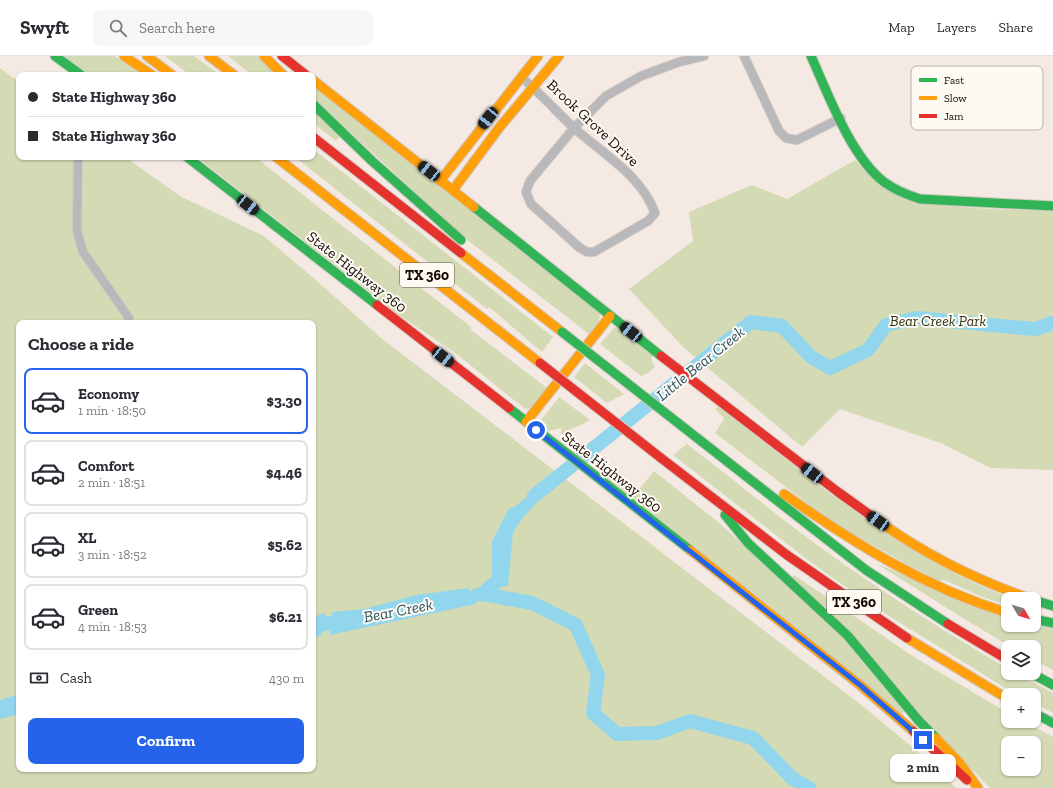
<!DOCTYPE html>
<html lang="en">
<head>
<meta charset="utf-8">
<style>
  body { margin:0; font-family:"Zilla Slab",serif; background:#f7f7f7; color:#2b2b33; height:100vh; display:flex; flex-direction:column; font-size:15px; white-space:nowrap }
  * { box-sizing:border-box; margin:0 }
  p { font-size:13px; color:#7c7c81 }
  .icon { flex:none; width:22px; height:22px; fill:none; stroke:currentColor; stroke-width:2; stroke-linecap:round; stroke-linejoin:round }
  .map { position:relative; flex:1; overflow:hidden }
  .panel { position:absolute; left:16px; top:264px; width:300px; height:452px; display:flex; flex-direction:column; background:#fff; border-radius:8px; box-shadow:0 1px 3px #0004 }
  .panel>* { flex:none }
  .guide { position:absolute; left:16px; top:16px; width:300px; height:88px; border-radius:8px; box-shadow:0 1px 3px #0004; display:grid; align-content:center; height:88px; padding:0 12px; background:#fff }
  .needle { width:26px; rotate:128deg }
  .controls { position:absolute; left:1001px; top:536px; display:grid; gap:8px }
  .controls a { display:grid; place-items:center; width:40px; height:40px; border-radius:8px; background:#fff; box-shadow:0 1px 3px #0004; font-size:20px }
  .end { position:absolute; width:18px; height:18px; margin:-9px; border:5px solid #2563eb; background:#fff; box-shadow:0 0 0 2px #fff }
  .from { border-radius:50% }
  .bubble { position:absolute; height:28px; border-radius:8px; background:#fff; box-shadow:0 1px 3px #0004; font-size:13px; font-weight:800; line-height:28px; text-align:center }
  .car { position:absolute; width:12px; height:24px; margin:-12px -6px; border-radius:5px; box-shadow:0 0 3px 1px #0007; background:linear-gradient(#222 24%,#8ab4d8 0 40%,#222 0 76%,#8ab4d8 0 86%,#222 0) }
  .guide b { display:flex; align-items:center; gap:14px; height:38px; font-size:15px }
  .guide b+b { border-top:1px solid #e1e1e2 }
  .guide i { width:10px; height:10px; background:#2b2b33 }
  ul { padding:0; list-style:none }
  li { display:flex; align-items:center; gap:12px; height:66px; margin:0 8px 6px; padding:0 4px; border:2px solid #e1e1e2; border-radius:8px }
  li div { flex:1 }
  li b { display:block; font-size:15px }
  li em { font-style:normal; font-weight:800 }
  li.on { border-color:#2563eb }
  li>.icon { width:36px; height:36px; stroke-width:1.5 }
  h2 { padding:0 12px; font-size:18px; line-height:48px }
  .pay { display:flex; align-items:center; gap:10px; height:44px; padding:0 12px; font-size:15px }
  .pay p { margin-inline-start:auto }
  .action { display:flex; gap:8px; margin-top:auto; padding:8px 12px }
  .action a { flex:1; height:46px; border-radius:8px; background:#2563eb; color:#fff; font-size:16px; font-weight:800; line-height:46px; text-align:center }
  header { display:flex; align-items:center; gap:24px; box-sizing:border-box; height:56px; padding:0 20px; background:#fff; border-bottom:1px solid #e1e1e2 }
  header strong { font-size:19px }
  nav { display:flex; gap:22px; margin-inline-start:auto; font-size:14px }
  .search { width:280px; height:36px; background:#f7f7f7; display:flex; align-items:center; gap:10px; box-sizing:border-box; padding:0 14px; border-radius:8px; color:#7c7c81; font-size:15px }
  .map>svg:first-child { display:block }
  .green { fill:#d3dab4; fill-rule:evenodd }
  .water { fill:#91d6ed }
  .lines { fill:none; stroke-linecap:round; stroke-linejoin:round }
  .river { stroke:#91d6ed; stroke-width:14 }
  .street-casing { stroke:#cfc7c1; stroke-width:10 }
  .fast-casing { stroke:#cfc7c1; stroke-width:11 }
  .slow-casing { stroke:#cfc7c1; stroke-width:11 }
  .jam-casing { stroke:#cfc7c1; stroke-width:11 }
  .street { stroke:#b9b8ba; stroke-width:8 }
  .fast { stroke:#30b455; stroke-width:9 }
  .slow { stroke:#ff9f0a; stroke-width:9 }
  .jam { stroke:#e5322d; stroke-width:9 }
  .fast-bridge-casing { stroke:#cfc7c1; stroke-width:11; stroke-linecap:butt }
  .jam-bridge-casing { stroke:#cfc7c1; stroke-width:11; stroke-linecap:butt }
  .fast-bridge { stroke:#30b455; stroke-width:9 }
  .jam-bridge { stroke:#e5322d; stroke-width:9 }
  .route { stroke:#2563eb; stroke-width:5 }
  .labels { text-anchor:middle; stroke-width:4; stroke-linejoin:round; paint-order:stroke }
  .shield { fill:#fff9f4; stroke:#5a524d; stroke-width:1 }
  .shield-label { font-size:14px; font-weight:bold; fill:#140a05 }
  .street-label { font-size:15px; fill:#140a05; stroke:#fff9f4 }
  .park-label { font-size:15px; font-style:italic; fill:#2d3715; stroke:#fff9f4 }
  .water-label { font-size:16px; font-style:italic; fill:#265362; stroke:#fff9f4 }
  .key { fill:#fff9f4; stroke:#b8b1ac; stroke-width:1 }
  .key-label { font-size:11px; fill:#140a05 }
</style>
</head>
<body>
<header>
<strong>Swyft</strong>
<div class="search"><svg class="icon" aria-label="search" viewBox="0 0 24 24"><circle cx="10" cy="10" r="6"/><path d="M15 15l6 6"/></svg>Search here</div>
<nav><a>Map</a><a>Layers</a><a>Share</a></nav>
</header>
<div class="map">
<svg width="1053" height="732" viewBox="0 0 1053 732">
  <rect width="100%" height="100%" fill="#f5eae3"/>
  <g class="green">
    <path d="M64,0h50l31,19h-55z"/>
    <path d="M165,0h29l26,19h-30z"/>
    <path d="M228,0h30l20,19h-26z"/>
    <path d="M0,12l19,14v75h106l55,39 84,40 53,45 64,57 483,369 66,55 26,26h-956zM19,267h294v446h-294z"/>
    <path d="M313,30l286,226c3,9 -5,16 -10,22l-123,-95 -153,-141z"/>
    <path d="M313,54l27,27 -4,4 -23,-18z"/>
    <path d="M313,93l240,188 -11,15 -53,-45 -2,2 -192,-152h18z"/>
    <path d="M197,101h58l216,170v3l76,58 -14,18 -5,3 -4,-1 -70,-56 -55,-37z"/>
    <path d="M855,104l22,22 39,21 73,6 64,2v259l-62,-2 -48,-24 -103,-35 -38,38 -118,-99 -55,-59 64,-48 -4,-29 63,-27 35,14z"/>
    <path d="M616,271l37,27c-2,4 -2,9 2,12l-5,6 -9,4 -41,-32 12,-14z"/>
    <path d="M585,307l39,31 -17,9 -33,-26z"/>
    <path d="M559,341l31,23c-9,6 -18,7 -27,14h-2v-6l-13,3 -7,-4v-7z"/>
    <path d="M719,350c92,72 183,152 294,193h-5v6l-23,-7 -41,-18 -7,1 -104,-58 -118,-90 8,-12 1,-3 -9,-9z"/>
    <path d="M687,388c46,35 90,72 137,106 60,43 121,82 184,119v4h8l37,20v20l-19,-10v-8h-15l-9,-4 -137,-85 -60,-42 -140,-109z"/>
    <path d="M613,415l11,13 12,9 18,-22 64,51 114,104 73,84 -3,4 -295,-235z"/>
    <path d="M877,508l131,52v9l45,2v43l-19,-10v-13h-23l-45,-27z"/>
    <path d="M794,519l120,82 94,56v8h15l30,16v51h-63l-53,-54 -145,-156zM1008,687h26v26h-26z"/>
  </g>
  <g class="water">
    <path d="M545,425l5,8 -25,26 -12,17 -5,54h-10l8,-61 10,-19z"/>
    <path d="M469,532l7,16 -146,31 2,-23 32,-3 53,-14z"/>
    <path d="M325,557l-3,22 -9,3v-21z"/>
    <path d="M19,638v20l-19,5v-19z"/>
  </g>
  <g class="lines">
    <g class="river">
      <path d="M534,440l217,-174 31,4 29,31 19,11 38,-18 18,-25 31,-7 118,11 18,-6"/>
      <path d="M482,538l17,-14v-37l15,-29"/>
      <path d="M477,539l5,-1 50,9 44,22 22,50 -5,38 24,21 40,-1 33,-12 63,17 39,40 17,10"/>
      <path d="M313,570l36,-6"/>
    </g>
    <g class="street-casing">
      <g id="street">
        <path d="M744,0l35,75 7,7 11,2 44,-22"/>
        <path d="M521,21c19,16 35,34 53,51 28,25 68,48 81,85l-7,8 -54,31h-7l-7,-4 -49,-44 -5,-12 4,-11 44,-53 32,-32 35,-20 38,-14 25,-6"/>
        <path d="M78,101l-1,74 6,21 46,66"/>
      </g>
    </g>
    <g class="fast-casing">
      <g id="fast">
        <path d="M55,0l26,19"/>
        <path d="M811,0c17,38 40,101 73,126 11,8 23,13 36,17l133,7"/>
        <path d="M313,48l59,57 89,79"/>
        <path d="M187,101l190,148"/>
        <path d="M474,151l187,149"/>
        <path d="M509,352l181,142"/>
        <path d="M701,385l165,129 82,54"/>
        <path d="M725,459l23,28 100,93 71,85 17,17"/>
        <path d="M1034,544l19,6"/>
        <path d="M1034,563l19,4"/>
        <path d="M1031,617l22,12"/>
        <path d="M1034,657l19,10"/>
      </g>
    </g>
    <g class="slow-casing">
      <g id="slow">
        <path d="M124,0l28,19"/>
        <path d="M147,0l25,19"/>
        <path d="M209,0l25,19"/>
        <path d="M264,0l19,19"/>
        <path d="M313,24l161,127"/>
        <path d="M276,101l264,206"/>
        <path d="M440,125l98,-125"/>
        <path d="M453,134l46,-62 60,-72"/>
        <path d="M461,197l101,79"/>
        <path d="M526,366l84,-106"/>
        <path d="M784,438c71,50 140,93 224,119"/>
        <path d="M884,469c46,32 95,56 147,74"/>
        <path d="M690,494l170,135 53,46"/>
        <path d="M907,582l101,61"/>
        <path d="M936,682l23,24 19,26"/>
      </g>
    </g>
    <g class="jam-casing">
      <g id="jam">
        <path d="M282,0l24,19"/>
        <path d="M313,81l148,116"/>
        <path d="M377,249l132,103"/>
        <path d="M661,300l177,136 46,33"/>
        <path d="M661,402l126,97 120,83"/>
        <path d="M948,568l60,36"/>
        <path d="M913,675l54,49"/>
      </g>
    </g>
    <use href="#street" class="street"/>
    <use href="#fast" class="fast"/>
    <use href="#slow" class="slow"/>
    <use href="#jam" class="jam"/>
    <g class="fast-bridge-casing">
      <path id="fast-bridge" d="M562,276l139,109"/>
    </g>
    <g class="jam-bridge-casing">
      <path id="jam-bridge" d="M540,307l121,95"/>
    </g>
    <use href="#fast-bridge" class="fast-bridge"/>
    <use href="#jam-bridge" class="jam-bridge"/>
  </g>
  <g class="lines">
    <path class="route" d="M536,374l324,255 63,55"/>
  </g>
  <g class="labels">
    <g class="shield">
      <rect x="400" y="207" width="54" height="24" rx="3"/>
      <rect x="827" y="534" width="54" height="24" rx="3"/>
    </g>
    <g class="shield-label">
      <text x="427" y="224">TX 360</text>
      <text x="854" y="551">TX 360</text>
    </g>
    <g class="street-label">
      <text transform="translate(593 67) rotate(43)" y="5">Brook Grove Drive</text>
      <text transform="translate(357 216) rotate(38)" y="5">State Highway 360</text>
      <text transform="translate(612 416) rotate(38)" y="5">State Highway 360</text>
    </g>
    <g class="park-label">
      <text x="938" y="270">Bear Creek Park</text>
    </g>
    <g class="water-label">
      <text transform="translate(700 307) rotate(-39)" y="6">Little Bear Creek</text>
      <text transform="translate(398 554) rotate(-11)" y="6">Bear Creek</text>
    </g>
  </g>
  <rect x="911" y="10" width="132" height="64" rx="6" class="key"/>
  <rect x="919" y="22" width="18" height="4" fill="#30b455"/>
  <rect x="919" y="40" width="18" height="4" fill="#ff9f0a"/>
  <rect x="919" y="58" width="18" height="4" fill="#e5322d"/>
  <g class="key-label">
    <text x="944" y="28">Fast</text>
    <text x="944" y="46">Slow</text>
    <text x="944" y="64">Jam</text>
  </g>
</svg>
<div class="controls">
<a><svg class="needle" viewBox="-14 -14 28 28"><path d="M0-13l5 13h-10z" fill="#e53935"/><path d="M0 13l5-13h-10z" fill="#7c7c81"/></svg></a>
<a><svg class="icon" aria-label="layers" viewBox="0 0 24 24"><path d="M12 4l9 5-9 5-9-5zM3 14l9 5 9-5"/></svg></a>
<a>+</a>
<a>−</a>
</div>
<i class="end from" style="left:536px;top:374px"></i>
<i class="end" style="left:923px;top:684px"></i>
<div class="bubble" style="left:890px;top:698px;width:66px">2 min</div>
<i class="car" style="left:488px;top:62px;rotate:218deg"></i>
<i class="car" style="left:429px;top:115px;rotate:308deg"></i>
<i class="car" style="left:248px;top:149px;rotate:128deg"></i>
<i class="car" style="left:631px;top:276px;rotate:308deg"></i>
<i class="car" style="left:443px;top:301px;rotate:128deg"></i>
<i class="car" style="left:812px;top:417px;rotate:308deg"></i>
<i class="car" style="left:878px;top:465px;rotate:305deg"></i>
<div class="guide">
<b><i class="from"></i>State Highway 360</b>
<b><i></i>State Highway 360</b>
</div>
<section class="panel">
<h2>Choose a ride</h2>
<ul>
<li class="on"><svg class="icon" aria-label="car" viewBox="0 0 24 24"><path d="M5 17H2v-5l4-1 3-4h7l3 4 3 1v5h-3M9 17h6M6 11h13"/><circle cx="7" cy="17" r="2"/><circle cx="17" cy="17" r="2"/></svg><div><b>Economy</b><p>1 min · 18:50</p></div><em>$3.30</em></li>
<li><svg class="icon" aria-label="car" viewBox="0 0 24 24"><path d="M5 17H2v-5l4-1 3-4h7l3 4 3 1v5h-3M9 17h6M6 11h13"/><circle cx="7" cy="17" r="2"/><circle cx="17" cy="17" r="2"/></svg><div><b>Comfort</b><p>2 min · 18:51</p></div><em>$4.46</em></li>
<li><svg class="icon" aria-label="car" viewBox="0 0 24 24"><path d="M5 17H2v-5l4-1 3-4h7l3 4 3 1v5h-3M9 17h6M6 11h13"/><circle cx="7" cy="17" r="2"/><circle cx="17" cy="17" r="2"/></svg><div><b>XL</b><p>3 min · 18:52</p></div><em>$5.62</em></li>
<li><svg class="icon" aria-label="car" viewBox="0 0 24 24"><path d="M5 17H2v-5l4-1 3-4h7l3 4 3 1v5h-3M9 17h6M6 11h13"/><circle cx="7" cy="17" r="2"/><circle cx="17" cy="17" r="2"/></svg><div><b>Green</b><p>4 min · 18:53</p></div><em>$6.21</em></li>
</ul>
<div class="pay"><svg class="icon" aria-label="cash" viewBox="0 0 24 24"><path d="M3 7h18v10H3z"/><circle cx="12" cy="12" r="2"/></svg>Cash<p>430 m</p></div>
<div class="action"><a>Confirm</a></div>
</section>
</div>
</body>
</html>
